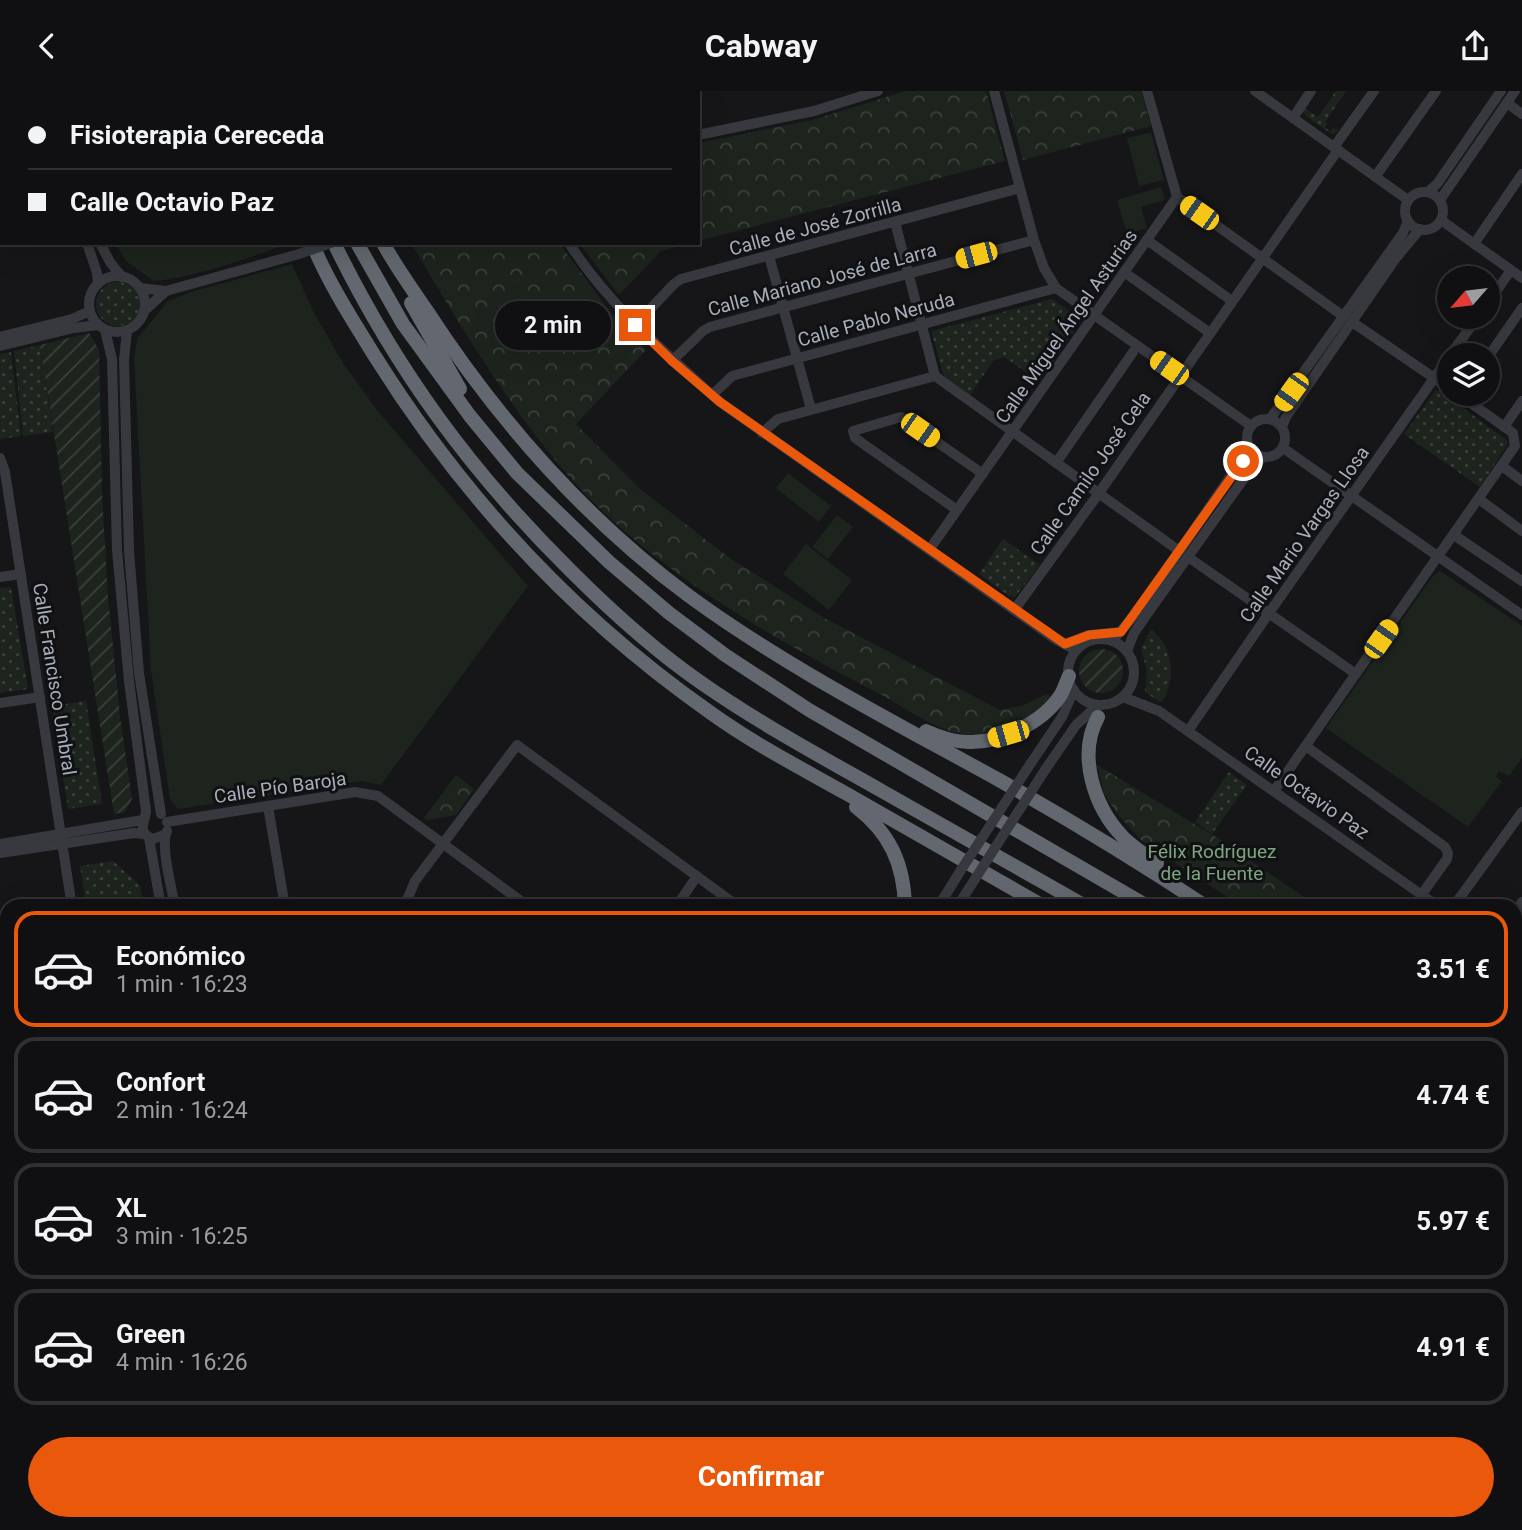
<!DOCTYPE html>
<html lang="es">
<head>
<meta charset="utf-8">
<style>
  body { margin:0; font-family:Roboto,sans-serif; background:#19191c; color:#f1f3f6; height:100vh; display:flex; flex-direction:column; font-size:26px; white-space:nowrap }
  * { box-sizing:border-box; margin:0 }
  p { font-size:23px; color:#9c9da0 }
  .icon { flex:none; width:38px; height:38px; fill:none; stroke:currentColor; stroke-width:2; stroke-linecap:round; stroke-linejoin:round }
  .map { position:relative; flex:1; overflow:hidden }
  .sheet { position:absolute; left:0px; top:808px; width:1522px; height:632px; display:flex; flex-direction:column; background:#101013; border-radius:21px 21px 0 0; box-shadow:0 7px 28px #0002,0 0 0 2px #303033 }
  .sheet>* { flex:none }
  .guide { position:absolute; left:0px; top:0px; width:700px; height:154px; box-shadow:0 7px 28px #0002,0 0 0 2px #303033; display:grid; align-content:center; height:154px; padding:0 28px; background:#101013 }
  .needle { width:46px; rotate:242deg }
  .fabs { position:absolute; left:1437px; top:175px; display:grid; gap:14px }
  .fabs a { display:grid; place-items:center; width:63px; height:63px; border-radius:50%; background:#101013; box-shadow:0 7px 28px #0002,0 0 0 2px #303033; font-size:35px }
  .end { position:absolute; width:32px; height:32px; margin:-16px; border:9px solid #ea580c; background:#fff; box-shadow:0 0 0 4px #fff }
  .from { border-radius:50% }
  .bubble { position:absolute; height:49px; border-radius:24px; background:#101013; box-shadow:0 7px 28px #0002,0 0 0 2px #303033; font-size:23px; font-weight:700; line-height:49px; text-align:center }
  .car { position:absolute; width:21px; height:42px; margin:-21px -10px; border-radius:9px; box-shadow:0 0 5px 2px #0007; background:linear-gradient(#f5c518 24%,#345 0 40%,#f5c518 0 76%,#345 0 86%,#f5c518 0) }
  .guide b { display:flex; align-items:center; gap:24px; height:66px; font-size:26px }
  .guide b+b { border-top:2px solid #303033 }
  .guide i { width:18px; height:18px; background:#f1f3f6 }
  ul { padding:12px 0 0; list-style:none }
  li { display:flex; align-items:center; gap:21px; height:116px; margin:0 14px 10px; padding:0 14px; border:4px solid #303033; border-radius:21px }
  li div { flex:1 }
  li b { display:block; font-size:26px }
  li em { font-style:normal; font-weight:700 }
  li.on { border-color:#ea580c }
  li>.icon { width:63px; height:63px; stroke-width:1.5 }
  .primary-button { display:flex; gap:14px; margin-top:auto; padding:14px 28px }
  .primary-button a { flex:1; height:80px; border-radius:42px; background:#ea580c; color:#fff; font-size:28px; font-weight:700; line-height:80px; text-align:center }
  header { display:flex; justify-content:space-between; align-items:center; height:91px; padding:0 28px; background:#101013; font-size:32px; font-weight:700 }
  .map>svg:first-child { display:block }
  .grass { fill:url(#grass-dots) }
  .park { fill:url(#park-crowns) }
  .garden { fill:url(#garden-furrows) }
  .pitch { fill:#1c241d }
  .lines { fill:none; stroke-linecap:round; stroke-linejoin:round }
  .stream { stroke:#2c373d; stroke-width:2.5 }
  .minor { stroke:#37393e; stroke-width:10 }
  .highway { stroke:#63676f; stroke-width:14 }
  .minor-bridge { stroke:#37393e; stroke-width:10 }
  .route { stroke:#ea580c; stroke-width:9 }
  .labels { text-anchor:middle; stroke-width:6; stroke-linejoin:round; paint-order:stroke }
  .street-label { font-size:19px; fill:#a8aeb9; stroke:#111114 }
  .park-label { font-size:19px; fill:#7ea57e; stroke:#111114 }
</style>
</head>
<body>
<header><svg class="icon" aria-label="back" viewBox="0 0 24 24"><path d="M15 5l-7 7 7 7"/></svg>Cabway<svg class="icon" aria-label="share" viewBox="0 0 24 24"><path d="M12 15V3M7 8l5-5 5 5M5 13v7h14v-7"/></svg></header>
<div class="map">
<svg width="1522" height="1439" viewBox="0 0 1522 1439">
  <defs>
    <pattern id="grass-dots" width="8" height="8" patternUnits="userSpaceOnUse" patternTransform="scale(1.75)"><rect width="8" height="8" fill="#1c241d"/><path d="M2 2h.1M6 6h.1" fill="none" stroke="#3a413c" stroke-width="1.8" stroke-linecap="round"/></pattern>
    <pattern id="park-crowns" width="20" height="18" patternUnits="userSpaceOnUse" patternTransform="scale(1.75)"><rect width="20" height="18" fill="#1c241d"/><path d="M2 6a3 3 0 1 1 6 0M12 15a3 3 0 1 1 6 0" fill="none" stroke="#3a413c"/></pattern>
    <pattern id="garden-furrows" width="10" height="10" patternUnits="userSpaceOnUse" patternTransform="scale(1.75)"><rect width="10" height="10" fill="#1c241d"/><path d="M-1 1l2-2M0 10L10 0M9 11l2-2" fill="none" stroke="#3a413c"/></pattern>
  </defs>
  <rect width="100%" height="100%" fill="#161619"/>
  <g class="grass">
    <path d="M1336,0h10l-21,31 2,2 -2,4 6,3 2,-3 6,2 -7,4 -25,-17 -4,-6 1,-3 14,9z"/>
    <circle cx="118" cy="213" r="22"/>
    <path d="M1052,208l30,21 -42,61 -36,-24 -10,3 -24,35 -26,-19 -13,-45z"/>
    <path d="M40,254l13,87 -30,4 -9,-85z"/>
    <path d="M11,261l10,84 -21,3v-85z"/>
    <path d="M1435,300h5l68,50 -1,4 -27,42 -76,-53z"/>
    <path d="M1003,448l37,26 -25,32 -6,-1 -30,-22z"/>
    <path d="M11,496l17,102 -28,4v-105z"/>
    <path d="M1151,538c23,18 26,51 10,74l-16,-11 2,-21 -6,-22z"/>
    <path d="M86,610l16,103 -34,5 -16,-103z"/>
    <path d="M1229,681l18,13 -35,49 -17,-12z"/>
    <path d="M113,770l27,24 4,21h-58l-6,-40z"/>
    <path d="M582,1433h159l8,6h-160z"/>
  </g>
  <g class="park">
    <path d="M906,0h80l19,70 -307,80v-98l114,-23z"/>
    <path d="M1004,0h137l10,35 -128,34z"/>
    <path d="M411,152h148l52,70 35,37 -70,74 64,65 91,70 95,60 174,91 21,-4 26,-12 6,4c-27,22 -54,41 -90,36 -31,-5 -58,-27 -85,-41 -119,-62 -242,-132 -327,-238 -53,-66 -97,-139 -140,-212z"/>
    <path d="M579,152h112l-30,8 -42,44z"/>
    <path d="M1097,674l122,74 98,67h-76l-99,-65 -23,-25 -15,-22z"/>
    <path d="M456,684l18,14 -18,26 -29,5 -3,-2z"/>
    <path d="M7,937v126l-7,1v-126z"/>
    <path d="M1516,1274l6,2v163h-621l4,-6h611z"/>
  </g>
  <g class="garden">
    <path d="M89,242l10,17 3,142 6,105 12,119 12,83 -7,13 -11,2 -74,-469z"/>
    <circle cx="1101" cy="580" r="22"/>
  </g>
  <g class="pitch">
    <path d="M1151,41l13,48 -25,6 -12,-48z"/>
    <path d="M1161,96l4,13 -24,7 6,21 -20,6 -10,-34z"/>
    <path d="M115,152h176c-44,15 -90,33 -137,38l-28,-20z"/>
    <path d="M292,173l23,51 30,51 32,44 151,176 -147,199 -20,-4 -183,28 -8,-10 -19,-128 -17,-312 3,-20 31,-38 23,-9z"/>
    <path d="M788,382l43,33 -12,16 -43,-34z"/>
    <path d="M837,424l16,12 -25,32 -16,-12z"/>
    <path d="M806,453l46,36 -23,30 -46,-36z"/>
    <path d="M1440,480l82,55v132l-13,18 -10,-5 -3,6 6,4 -34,46 -142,-99 107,-152z"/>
  </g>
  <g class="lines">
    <g class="stream">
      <path d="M1516,1366l6,-4"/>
      <path d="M1390,1433l9,4 25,-4"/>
      <path d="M1084,1439l10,-6"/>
    </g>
    <g class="minor">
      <path d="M28,0v2"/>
      <path d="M40,0l1,2"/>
      <path d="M645,0l4,2"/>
      <path d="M994,0l40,149 10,28 12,20 195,138"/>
      <path d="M1147,0l30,106 166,119"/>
      <path d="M1255,0l153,109"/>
      <path d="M1507,12l15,11"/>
      <path d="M1293,27l18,-27"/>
      <path d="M698,44l116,-24 64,-20"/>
      <path d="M1334,56l40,-56"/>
      <path d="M1375,86l61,-86"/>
      <circle cx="1424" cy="120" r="19"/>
      <path d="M1428,101l9,-8 64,-93"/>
      <path d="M1440,109l75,-109"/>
      <path d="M1441,129l81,58"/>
      <path d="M895,131l40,154 243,174"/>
      <path d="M1147,149l85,61"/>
      <path d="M87,152l10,30 1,11"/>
      <path d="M100,152l10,19 12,15"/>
      <path d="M569,152c40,63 97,110 151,159l335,237 21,11"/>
      <path d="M1474,153l48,-70"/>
      <path d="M769,165l42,153"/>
      <path d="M1124,181l86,61"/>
      <circle cx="117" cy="213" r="28"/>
      <path d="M140,197l26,3 133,-37"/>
      <path d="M1488,212l23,-33"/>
      <path d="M144,220l22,-20"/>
      <path d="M1352,231l97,66"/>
      <path d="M635,234l39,-41 7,-5 339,-91"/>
      <path d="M105,239l7,29 5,191 12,131 17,130c-1,12 -10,21 7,28l11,-4"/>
      <path d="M127,240l-3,28 5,192 5,62 5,60 22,141"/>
      <path d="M0,246l72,-18 18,-8"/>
      <path d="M0,255l74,-18 24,-3"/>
      <path d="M1450,264l28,-38"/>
      <path d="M1488,266l34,-49"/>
      <path d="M672,270l31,-30 7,-4 324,-87"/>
      <path d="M712,304l20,-19 324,-88"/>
      <circle cx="1266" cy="347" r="19"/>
      <path d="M1270,328l133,-186 5,-12"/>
      <path d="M1282,336l4,-10 110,-159 24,-29"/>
      <path d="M1504,336l18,-26"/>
      <path d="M762,342l16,-14 157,-43"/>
      <path d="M1283,357l239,167"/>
      <path d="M0,367l5,14 67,435"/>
      <path d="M1056,372l77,-111"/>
      <path d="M1502,375l20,15"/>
      <path d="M1479,408l43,32"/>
      <path d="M957,419l-102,-72 -2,-7 48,-14 82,57"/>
      <path d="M1454,444l68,46"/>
      <path d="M929,459l248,-353"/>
      <path d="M1188,466l168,117"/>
      <path d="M0,486l21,-3"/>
      <path d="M1015,518l84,-116 239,-343"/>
      <circle cx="1101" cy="581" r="33"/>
      <path d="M1112,550l27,-31 111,-162"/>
      <path d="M1065,553l24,-9 31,-3"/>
      <path d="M1127,560l7,-18 16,-23 102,-143 11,-10"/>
      <path d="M1123,606l36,14 280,196"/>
      <path d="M0,612l40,-6"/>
      <path d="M1188,640l81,-118 180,-256"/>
      <path d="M1307,656l138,100 3,6 -1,6 -25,35"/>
      <path d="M1031,672l31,-46 12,-27"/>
      <path d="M1045,679l31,-45 22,-20"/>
      <path d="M1274,700l241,-345 -2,-13 -55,-39"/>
      <path d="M268,715l17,101"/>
      <path d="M167,731l188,-30 23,4 151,111"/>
      <path d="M167,740c-7,14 5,58 8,76"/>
      <path d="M149,747l12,69"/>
      <path d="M0,753l143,-24"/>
      <path d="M0,762l134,-20 10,1"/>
      <path d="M404,816l11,-26 102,-136 222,162"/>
      <path d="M676,816l21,-31"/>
      <path d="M938,816l23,-37"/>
      <path d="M957,816l18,-28"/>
      <path d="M1453,816l69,-95"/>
      <path d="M1516,820l6,-9"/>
      <path d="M1516,869l6,4"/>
      <path d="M0,925l7,-1"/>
      <path d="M0,1076l7,-1"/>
      <path d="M0,1240l7,-1"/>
      <path d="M0,1249l7,-1"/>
      <path d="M1516,1261l6,-1"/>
      <path d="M0,1338l7,-1"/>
      <path d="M0,1405l7,-1"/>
      <path d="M168,1433l1,6"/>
      <path d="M265,1433l1,6"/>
      <path d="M277,1433l1,6"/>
      <path d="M382,1433l1,6"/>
      <path d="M566,1433l8,6"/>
      <path d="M761,1433l8,6"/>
      <path d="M504,1439l4,-6"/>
      <path d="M781,1439l5,-6"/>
    </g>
    <g class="highway">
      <path d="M250,0l1,2"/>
      <path d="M271,0l1,2"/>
      <path d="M287,0l1,2"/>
      <path d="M305,0l1,2"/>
      <path d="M312,152c17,41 41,78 64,115 89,142 198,259 335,355 43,31 90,55 136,81 66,38 132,75 198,113"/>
      <path d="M334,152c62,127 137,229 237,328 41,41 84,80 132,113 56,39 117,72 177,106 69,39 138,78 207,117"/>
      <path d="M357,152l46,81 67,92 47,57 92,89 60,51 56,42 84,55 340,197"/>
      <path d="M383,152c13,24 29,46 44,68 71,109 157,207 262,285 97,71 205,126 310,184 71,40 140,82 208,127"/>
      <path d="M411,212l49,86"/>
      <path d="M1098,626c-21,38 -4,90 25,120 10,10 22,18 34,26"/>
      <path d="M926,640c13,6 28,11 43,11 31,1 73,-19 91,-46 4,-6 6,-14 9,-20"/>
      <path d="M856,716c34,26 48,57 49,100"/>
      <path d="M1516,1009l6,4"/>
      <path d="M1516,1030l6,4"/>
      <path d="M1516,1054l6,4"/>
      <path d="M1516,1075l6,3"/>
    </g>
    <g class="minor-bridge">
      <path d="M299,163l32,-11"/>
      <path d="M961,779l70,-107"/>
      <path d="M975,788l70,-109"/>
    </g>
  </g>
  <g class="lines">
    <path class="route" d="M635,234l37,36 48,41 345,242 24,-9 32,-3 122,-171"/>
  </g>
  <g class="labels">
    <g class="street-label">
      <text transform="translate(815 135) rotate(-15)" y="7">Calle de José Zorrilla</text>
      <text transform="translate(822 188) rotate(-15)" y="7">Calle Mariano José de Larra</text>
      <text transform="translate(876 228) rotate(-15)" y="7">Calle Pablo Neruda</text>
      <text transform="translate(1066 235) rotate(-55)" y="7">Calle Miguel Ángel Asturias</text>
      <text transform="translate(1090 382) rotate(-55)" y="7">Calle Camilo José Cela</text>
      <text transform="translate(1304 443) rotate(-55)" y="7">Calle Mario Vargas Llosa</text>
      <text transform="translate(55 588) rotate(81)" y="7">Calle Francisco Umbral</text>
      <text transform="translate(280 696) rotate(-8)" y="7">Calle Pío Baroja</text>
      <text transform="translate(1307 701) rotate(35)" y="7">Calle Octavio Paz</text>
    </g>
    <g class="park-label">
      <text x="1212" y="767">Félix Rodríguez<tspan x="1212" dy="22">de la Fuente</tspan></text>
    </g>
  </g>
</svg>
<div class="fabs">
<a><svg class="needle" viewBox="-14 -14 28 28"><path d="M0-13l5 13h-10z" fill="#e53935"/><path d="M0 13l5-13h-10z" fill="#9c9da0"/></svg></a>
<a><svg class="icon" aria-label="layers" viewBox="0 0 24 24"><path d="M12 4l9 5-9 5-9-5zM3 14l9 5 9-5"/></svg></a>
</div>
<i class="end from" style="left:1243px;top:370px"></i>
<i class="end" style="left:635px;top:234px"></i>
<div class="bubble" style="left:495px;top:210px;width:116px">2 min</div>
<i class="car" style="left:1199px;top:122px;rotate:305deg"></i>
<i class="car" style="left:976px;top:164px;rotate:255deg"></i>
<i class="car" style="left:1169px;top:277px;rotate:305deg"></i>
<i class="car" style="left:1291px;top:301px;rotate:216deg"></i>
<i class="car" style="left:920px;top:339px;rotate:125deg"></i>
<i class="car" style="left:1381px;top:548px;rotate:35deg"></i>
<i class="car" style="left:1008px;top:643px;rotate:254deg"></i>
<div class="guide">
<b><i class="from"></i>Fisioterapia Cereceda</b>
<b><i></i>Calle Octavio Paz</b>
</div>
<section class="sheet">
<ul>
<li class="on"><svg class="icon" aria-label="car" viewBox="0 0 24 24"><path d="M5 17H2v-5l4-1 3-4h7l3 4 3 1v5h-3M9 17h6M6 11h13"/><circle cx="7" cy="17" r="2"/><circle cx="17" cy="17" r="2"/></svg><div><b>Económico</b><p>1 min · 16:23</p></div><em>3.51 €</em></li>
<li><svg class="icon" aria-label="car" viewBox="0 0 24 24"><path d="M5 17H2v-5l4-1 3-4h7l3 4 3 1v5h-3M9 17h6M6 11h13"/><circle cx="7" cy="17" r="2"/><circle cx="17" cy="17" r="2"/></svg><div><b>Confort</b><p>2 min · 16:24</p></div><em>4.74 €</em></li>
<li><svg class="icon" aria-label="car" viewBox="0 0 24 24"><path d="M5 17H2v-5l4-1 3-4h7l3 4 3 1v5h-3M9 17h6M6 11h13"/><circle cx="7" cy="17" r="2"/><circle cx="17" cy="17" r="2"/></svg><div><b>XL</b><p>3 min · 16:25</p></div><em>5.97 €</em></li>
<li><svg class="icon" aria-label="car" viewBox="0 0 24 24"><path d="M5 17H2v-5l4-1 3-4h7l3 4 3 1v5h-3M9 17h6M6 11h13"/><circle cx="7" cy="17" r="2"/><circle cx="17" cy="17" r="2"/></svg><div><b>Green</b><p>4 min · 16:26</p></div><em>4.91 €</em></li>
</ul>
<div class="primary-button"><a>Confirmar</a></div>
</section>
</div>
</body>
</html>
